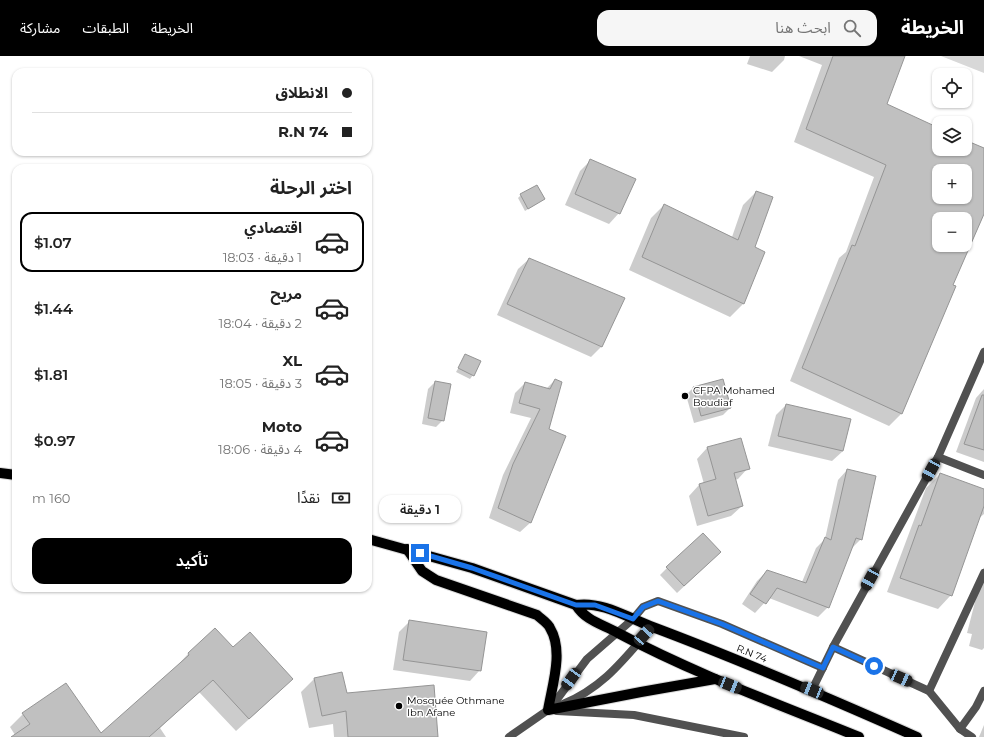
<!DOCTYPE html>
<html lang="ar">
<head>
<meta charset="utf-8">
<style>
  body { margin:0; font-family:Montserrat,"Noto Sans Arabic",sans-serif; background:#f6f6f6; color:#222; direction:rtl; height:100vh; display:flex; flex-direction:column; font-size:15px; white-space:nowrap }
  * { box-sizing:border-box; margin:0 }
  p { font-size:13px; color:#767676 }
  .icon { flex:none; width:22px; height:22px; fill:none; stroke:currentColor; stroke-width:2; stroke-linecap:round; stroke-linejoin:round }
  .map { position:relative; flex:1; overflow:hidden; direction:ltr }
  .sheet { position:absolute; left:12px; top:108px; width:360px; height:428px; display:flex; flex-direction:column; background:#fff; border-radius:12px; box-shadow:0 1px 3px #0004; direction:rtl }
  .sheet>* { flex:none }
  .guide { position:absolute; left:12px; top:12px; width:360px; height:88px; border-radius:12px; box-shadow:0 1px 3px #0004; direction:rtl; display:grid; align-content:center; height:88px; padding:0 20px; background:#fff }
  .tools { position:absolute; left:932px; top:12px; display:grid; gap:8px }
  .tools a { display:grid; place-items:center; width:40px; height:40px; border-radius:8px; background:#fff; box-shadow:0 1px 3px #0004; font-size:20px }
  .end { position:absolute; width:18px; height:18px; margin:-9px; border:5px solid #1a73e8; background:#fff; box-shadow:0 0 0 2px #fff }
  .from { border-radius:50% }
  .bubble { position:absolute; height:28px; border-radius:12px; background:#fff; box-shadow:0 1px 3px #0004; font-size:13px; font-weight:600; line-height:28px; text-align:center; direction:rtl }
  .car { position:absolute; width:12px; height:24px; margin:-12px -6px; border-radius:5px; box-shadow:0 0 3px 1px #0007; background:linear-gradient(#222 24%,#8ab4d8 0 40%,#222 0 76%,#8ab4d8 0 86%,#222 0) }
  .guide b { display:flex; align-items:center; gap:14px; height:38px; font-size:15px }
  .guide b+b { border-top:1px solid #e0e0e0 }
  .guide i { width:10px; height:10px; background:#222 }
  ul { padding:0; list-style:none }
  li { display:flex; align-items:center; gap:12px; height:60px; margin:0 8px 6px; padding:0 12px; border:2px solid transparent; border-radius:12px }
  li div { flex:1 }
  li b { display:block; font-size:15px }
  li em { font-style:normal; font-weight:600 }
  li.current { border-color:#000 }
  li>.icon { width:36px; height:36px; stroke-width:1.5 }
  h2 { padding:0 20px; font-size:18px; line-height:48px }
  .pay { display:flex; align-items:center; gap:10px; height:44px; padding:0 20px; font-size:15px }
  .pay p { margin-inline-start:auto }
  .action { display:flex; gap:8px; margin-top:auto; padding:8px 20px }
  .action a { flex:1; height:46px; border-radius:12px; background:#000; color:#fff; font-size:16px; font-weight:600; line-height:46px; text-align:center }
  header { display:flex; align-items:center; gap:24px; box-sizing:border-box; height:56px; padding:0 20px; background:#000; color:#fff }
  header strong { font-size:19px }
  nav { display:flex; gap:22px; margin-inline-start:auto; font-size:14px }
  .search { width:280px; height:36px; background:#f6f6f6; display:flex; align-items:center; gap:10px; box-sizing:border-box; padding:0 14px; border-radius:12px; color:#767676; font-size:15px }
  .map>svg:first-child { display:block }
  .green { fill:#d8d8d8 }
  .shadow { fill:#0003; fill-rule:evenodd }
  .building { fill:#c0c0c0; stroke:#959595; fill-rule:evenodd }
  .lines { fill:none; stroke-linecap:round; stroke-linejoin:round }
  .primary-casing { stroke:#dbdbdb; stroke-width:12 }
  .minor { stroke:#515151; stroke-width:8 }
  .tertiary { stroke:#515151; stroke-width:8 }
  .primary { stroke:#000; stroke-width:10 }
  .route { stroke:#1a73e8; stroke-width:5 }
  .poi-dot { fill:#000; stroke:#fff; stroke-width:1.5 }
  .labels { text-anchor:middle; stroke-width:3; stroke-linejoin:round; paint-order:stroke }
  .poi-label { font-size:10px; fill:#000; stroke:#fff; text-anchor:start }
  .street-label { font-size:10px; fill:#000; stroke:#fff }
</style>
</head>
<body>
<header>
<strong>الخريطة</strong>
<div class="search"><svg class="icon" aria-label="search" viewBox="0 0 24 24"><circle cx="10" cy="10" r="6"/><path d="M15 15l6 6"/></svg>ابحث هنا</div>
<nav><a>الخريطة</a><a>الطبقات</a><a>مشاركة</a></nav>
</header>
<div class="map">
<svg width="984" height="681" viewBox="0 0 984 681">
  <rect width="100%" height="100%" fill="#fff"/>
  <path class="green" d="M941,0h43v17z"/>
  <g class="shadow">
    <path d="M750,0h35l-1,4 -12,12 -25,-8z"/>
    <path d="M799,0h105l-19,49 54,24v20h26v-8l19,8v65l-32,72 2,1 -53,127 -12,12 -99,-45 49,-123 7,-6 28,-75 -80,-35 28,-77zM939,115h26v26h-26zM939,163h26v26h-26z"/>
    <path d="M591,104l28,53 -10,11 -44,-19 15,-34z"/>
    <path d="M756,136l-2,56 9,5 -20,51 -13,13 -101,-47 22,-52 13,-13 68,32 11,-32z"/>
    <path d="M521,139l23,4 -19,12 -7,-13z"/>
    <path d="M529,203l73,87 -11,11 -94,-42 21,-46z"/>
    <path d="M466,299l7,20 -3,4 -14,-7z"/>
    <path d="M555,324l-7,49 17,8 -35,86 -10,9 -31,-14 14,-43 28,-57 -21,-5 5,-20 10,-10 21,6z"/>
    <path d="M435,326l8,38 -7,7 -14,-3 6,-35z"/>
    <path d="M693,332l37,20 -7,7 -29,8 -8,-28z"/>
    <path d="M984,333v73l-28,-10 20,-54z"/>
    <path d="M786,349l57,46 -11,10 -64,-15 8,-31z"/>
    <path d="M740,383l8,29 -10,11 -3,1 7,26 -11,10 -34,10 -8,-30 10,-11 5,-1 -7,-25 10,-11z"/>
    <path d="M847,414l14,69 -10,10 -23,58 -10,10 -49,-19 -14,15 -13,-9 15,-23 10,-10 35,11 14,-34 9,-9 13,-59z"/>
    <path d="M940,418l44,16v24l-6,5 -27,76 -13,14 -51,-17 39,-104z"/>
    <path d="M713,503l-36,34 -17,-18 7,-7z"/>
    <path d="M984,511v81l-2,2 -13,-4 3,-12 -5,-1z"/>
    <path d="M409,566l71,48 -10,11 -77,-11 6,-38z"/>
    <path d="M188,598l91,38 -43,39 -37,-39 -39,36 6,9h-154l3,-2 -5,-8 13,-13 78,21 75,-68z"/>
    <path d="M342,618l4,20 91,43h-103l-1,-13 -24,4 -8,-36 13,-13z"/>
    <path d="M984,669v12h-5z"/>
  </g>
  <g class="building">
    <path d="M833,0h72l-18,48 52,24v21h26v-9l19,8v66l-31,71 3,1 -54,128 -100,-46 50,-123 3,1 31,-81 -80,-36zM939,115h26v26h-26zM939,163h26v26h-26z"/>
    <path d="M590,103l46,20 -16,35 -45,-20z"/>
    <path d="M537,129l8,14 -17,10 -8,-15z"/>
    <path d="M756,135l17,6 -18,50 10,5 -21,52 -102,-47 22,-53 74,36z"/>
    <path d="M529,202l96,40 -23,49 -95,-43z"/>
    <path d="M465,298l16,7 -7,15 -16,-8z"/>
    <path d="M555,323l7,3 -13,47 17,7 -35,87 -33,-15 15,-44 27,-55 -21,-6 6,-21 25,7z"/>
    <path d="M723,323l8,29 -30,8 -8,-29z"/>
    <path d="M435,325l16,3 -7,37 -16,-3z"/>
    <path d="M982,339h2v55l-20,-6z"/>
    <path d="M786,348l65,15 -8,32 -65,-15z"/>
    <path d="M741,382l9,31 -16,4 9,33 -35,10 -9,-32 17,-5 -9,-32z"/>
    <path d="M847,413l29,7 -14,64 -6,-2 -27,70 -52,-20 -11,16 -16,-10 17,-24 39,13 19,-46 6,3z"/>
    <path d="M940,417l44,16v17l-32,90 -52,-18 19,-53 2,1z"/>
    <path d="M703,477l18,19 -37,34 -18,-19z"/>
    <path d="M409,564l78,12 -6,39 -78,-11z"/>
    <path d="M215,572l18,19 17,-15 43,47 -44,40 -36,-39 -64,57h-138l19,-13 -8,-11 44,-30 35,50 88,-78 -1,-2z"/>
    <path d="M342,616l5,21 87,-8 4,52h-90l-2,-26 -24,5 -8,-38z"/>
  </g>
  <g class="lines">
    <g class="primary-casing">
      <g id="primary">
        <path d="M0,417l16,2"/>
        <path d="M368,483l104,29 104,37"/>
        <path d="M407,493l15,22 14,9 101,35c4,4 11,8 13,13 14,23 2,58 -2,82l93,-18 74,-13"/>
        <path d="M859,681c-81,-33 -164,-63 -241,-104 -16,-9 -32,-12 -42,-28 25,-4 51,12 74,21 91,34 179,72 267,111"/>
      </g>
    </g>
    <g class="minor">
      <path d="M938,401l46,18"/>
      <path d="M633,563l10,-12 15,-6 64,23 101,44"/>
      <path d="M833,591l96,44 31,38 16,-22 8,-16"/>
      <path d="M812,634l21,-43 105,-190 46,-105"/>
      <path d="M929,635l55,-118"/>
      <path d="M557,655l77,4 110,22"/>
      <path d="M960,673l12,8"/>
    </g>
    <g class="tertiary">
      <path d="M563,648c41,-17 61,-45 89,-77"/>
      <path d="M549,654l38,-51 46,-40"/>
      <path d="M509,681l39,-27"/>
    </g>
    <use href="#primary" class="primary"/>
  </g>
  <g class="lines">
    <path class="route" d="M420,497l52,15 104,37h19l38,14 10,-12 15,-6 64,23 101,44 10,-21 41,19"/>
  </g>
  <g class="poi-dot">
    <circle cx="685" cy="340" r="4"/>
    <circle cx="399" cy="650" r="4"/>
  </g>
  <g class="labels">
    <g class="poi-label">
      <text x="693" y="338">CFPA Mohamed<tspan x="693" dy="12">Boudiaf</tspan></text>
      <text x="407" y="648">Mosquée Othmane<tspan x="407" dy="12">Ibn Afane</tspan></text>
    </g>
    <g class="street-label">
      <text transform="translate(752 597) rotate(22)" y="4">R.N 74</text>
    </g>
  </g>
</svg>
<div class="tools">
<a><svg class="icon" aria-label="locate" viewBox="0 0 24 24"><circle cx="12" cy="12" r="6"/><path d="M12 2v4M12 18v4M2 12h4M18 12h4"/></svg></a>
<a><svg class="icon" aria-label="layers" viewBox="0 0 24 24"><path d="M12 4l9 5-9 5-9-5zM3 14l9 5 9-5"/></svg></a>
<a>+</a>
<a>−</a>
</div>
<i class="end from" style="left:874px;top:610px"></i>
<i class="end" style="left:420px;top:497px"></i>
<div class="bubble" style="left:379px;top:439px;width:82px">1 دقيقة</div>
<i class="car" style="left:931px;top:414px;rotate:209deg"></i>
<i class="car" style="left:870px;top:523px;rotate:209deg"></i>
<i class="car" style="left:644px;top:579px;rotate:42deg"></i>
<i class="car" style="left:901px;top:622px;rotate:114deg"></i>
<i class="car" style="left:571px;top:623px;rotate:216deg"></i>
<i class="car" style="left:730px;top:629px;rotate:112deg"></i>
<i class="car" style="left:812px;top:634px;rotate:292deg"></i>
<div class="guide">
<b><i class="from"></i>الانطلاق</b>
<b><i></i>R.N 74</b>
</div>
<section class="sheet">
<h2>اختر الرحلة</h2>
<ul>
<li class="current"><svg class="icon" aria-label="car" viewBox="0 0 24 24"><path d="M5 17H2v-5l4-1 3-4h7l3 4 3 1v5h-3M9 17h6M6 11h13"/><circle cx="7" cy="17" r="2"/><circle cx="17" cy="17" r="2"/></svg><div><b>اقتصادي</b><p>1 دقيقة · 18:03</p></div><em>$1.07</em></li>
<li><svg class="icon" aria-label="car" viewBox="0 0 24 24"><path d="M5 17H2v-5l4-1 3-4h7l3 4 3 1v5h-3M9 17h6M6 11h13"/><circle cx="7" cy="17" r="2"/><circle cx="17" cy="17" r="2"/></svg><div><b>مريح</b><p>2 دقيقة · 18:04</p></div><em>$1.44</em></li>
<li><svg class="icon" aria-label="car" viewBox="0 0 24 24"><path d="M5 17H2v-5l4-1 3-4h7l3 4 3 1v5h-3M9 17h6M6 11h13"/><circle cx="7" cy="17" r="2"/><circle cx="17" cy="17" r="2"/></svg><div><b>XL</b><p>3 دقيقة · 18:05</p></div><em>$1.81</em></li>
<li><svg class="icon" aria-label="car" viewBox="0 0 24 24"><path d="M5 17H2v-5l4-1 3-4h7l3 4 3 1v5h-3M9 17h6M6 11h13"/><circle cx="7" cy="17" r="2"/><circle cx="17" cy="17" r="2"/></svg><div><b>Moto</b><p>4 دقيقة · 18:06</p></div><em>$0.97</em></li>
</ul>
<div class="pay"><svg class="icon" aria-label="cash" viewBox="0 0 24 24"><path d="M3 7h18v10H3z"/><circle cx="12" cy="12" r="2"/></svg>نقدًا<p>160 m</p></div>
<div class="action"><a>تأكيد</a></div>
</section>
</div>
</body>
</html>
